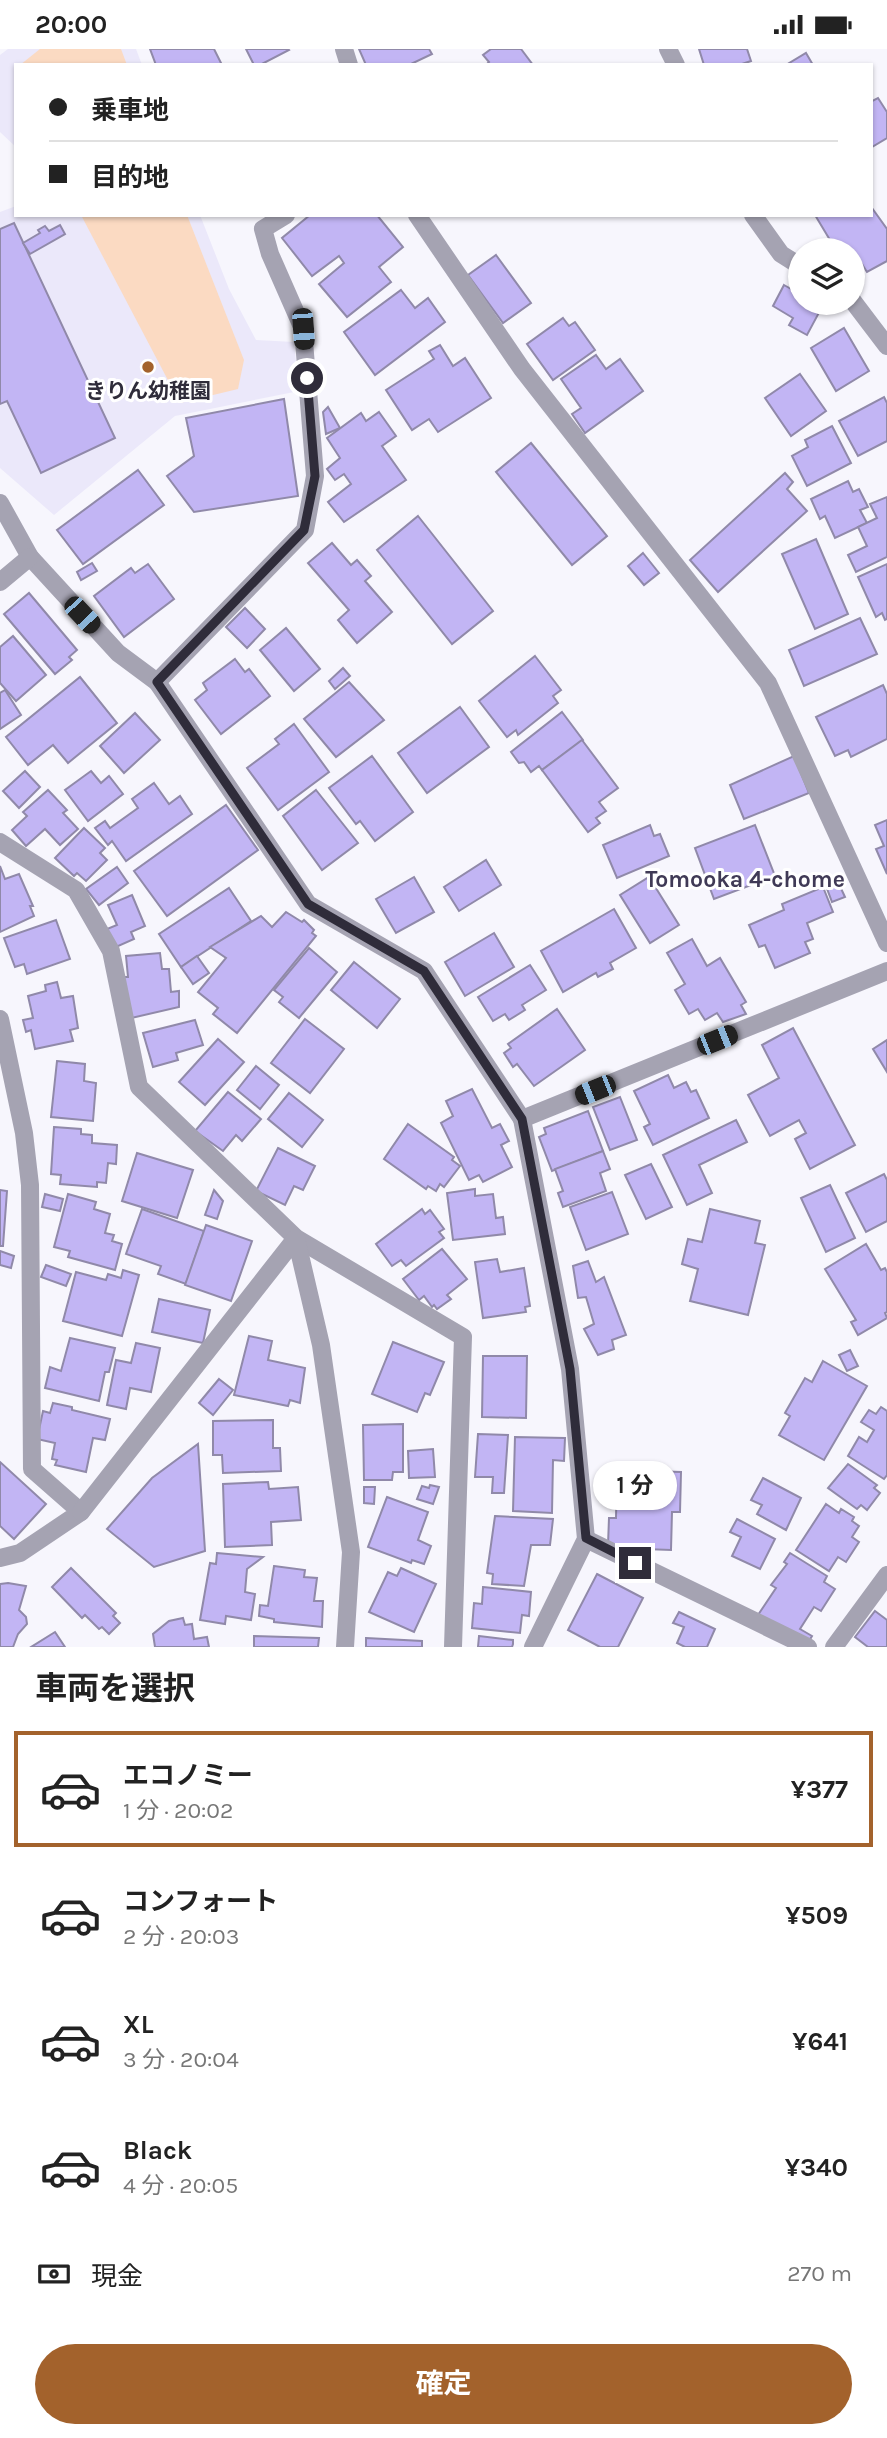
<!DOCTYPE html>
<html lang="ja">
<head>
<meta charset="utf-8">
<style>
  body { margin:0; font-family:Karla,"Noto Sans JP",sans-serif; background:#f6f6f6; color:#222; height:100vh; display:flex; flex-direction:column; font-size:26px; white-space:nowrap }
  * { box-sizing:border-box; margin:0 }
  p { font-size:23px; color:#767676 }
  .icon { flex:none; width:38px; height:38px; fill:none; stroke:currentColor; stroke-width:2; stroke-linecap:round; stroke-linejoin:round }
  .map { position:relative; height:1598px; overflow:hidden }
  .panel { display:flex; flex-direction:column; background:#fff; flex:1 }
  .panel>* { flex:none }
  .guide { position:absolute; left:14px; top:14px; width:859px; height:154px; border-radius:0px; box-shadow:0 2px 5px #0004; display:grid; align-content:center; height:154px; padding:0 35px; background:#fff }
  .buttons { position:absolute; left:788px; top:189px; display:grid; gap:14px }
  .buttons a { display:grid; place-items:center; width:77px; height:77px; border-radius:50%; background:#fff; box-shadow:0 2px 5px #0004; font-size:35px }
  .end { position:absolute; width:32px; height:32px; margin:-16px; border:9px solid #2f2c3a; background:#fff; box-shadow:0 0 0 4px #fff }
  .from { border-radius:50% }
  .bubble { position:absolute; height:49px; border-radius:24px; background:#fff; box-shadow:0 2px 5px #0004; font-size:23px; font-weight:700; line-height:49px; text-align:center }
  .car { position:absolute; width:21px; height:42px; margin:-21px -10px; border-radius:9px; box-shadow:0 0 5px 2px #0007; background:linear-gradient(#222 24%,#8ab4d8 0 40%,#222 0 76%,#8ab4d8 0 86%,#222 0) }
  .guide b { display:flex; align-items:center; gap:24px; height:66px; font-size:26px }
  .guide b+b { border-top:2px solid #e0e0e0 }
  .guide i { width:18px; height:18px; background:#222 }
  ul { padding:0; list-style:none }
  li { display:flex; align-items:center; gap:21px; height:116px; margin:0 14px 10px; padding:0 21px; border:4px solid transparent; border-radius:0px }
  li div { flex:1 }
  li b { display:block; font-size:26px }
  li em { font-style:normal; font-weight:700 }
  li.selected { border-color:#a3622c }
  li>.icon { width:63px; height:63px; stroke-width:1.5 }
  h2 { padding:0 35px; font-size:32px; line-height:84px }
  .pay { display:flex; align-items:center; gap:18px; height:77px; padding:0 35px; font-size:26px }
  .pay p { margin-inline-start:auto }
  .button { display:flex; gap:14px; margin-top:auto; padding:14px 35px }
  .button a { flex:1; height:80px; border-radius:42px; background:#a3622c; color:#fff; font-size:28px; font-weight:700; line-height:80px; text-align:center }
  .status { display:flex; justify-content:space-between; align-items:center; height:49px; padding:0 35px; background:#fff; direction:ltr }
  .status svg { height:19px; fill:currentColor }
  .map>svg:first-child { display:block }
  .built { fill:#ebe8fa }
  .green { fill:#fbdac2 }
  .building { fill:#c2b5f4; stroke:#9089a9; stroke-width:2 }
  .lines { fill:none; stroke-linecap:round; stroke-linejoin:round }
  .minor { stroke:#a5a3b2; stroke-width:18 }
  .route { stroke:#2f2c3a; stroke-width:9 }
  .poi-dot { fill:#a3622c; stroke:#fff; stroke-width:2.5 }
  .labels { text-anchor:middle; stroke-width:6; stroke-linejoin:round; paint-order:stroke }
  .poi-label { font-size:21px; font-weight:bold; fill:#2f2c3a; stroke:#fff }
  .neighbourhood-label { font-size:23px; font-weight:bold; fill:#403a56; stroke:#fff }
</style>
</head>
<body>
<div class="status"><b>20:00</b><svg viewBox="0 0 49 12"><path d="M0 12V9h3v3zM5 12V6h3v6zM10 12V3h3v9zM15 12V0h3v12zM26 1h20v11H26zM47 4h2v5h-2z"/></svg></div>
<div class="map">
<svg width="887" height="1598" viewBox="0 0 887 1598">
  <rect width="100%" height="100%" fill="#f7f6fd"/>
  <g class="built">
    <path d="M8,0h128l6,16h-126v82l-16,-15v-77z"/>
    <path d="M16,157v9h184l29,74 27,51 38,2 5,49 -124,25 -121,99 -54,-47v-256z"/>
  </g>
  <g class="green">
    <path d="M40,0h81l6,16h-107z"/>
    <path d="M81,166h106l57,145 -6,29 -58,14z"/>
  </g>
  <g class="building">
    <path d="M150,0h64l8,16h-66z"/>
    <path d="M246,0h42l1,1 -29,15h-6z"/>
    <path d="M359,0h70l3,5 -23,11h-43z"/>
    <path d="M491,0h30l12,16h-47l3,-3 -6,-7z"/>
    <path d="M699,0h48l4,12 -12,4h-35z"/>
    <path d="M806,4l7,12h-27z"/>
    <path d="M878,49l9,14v26l-15,9v-46z"/>
    <path d="M872,159l15,21v32l-20,11 -9,-14 -6,4v-12h-16l-21,-35h57z"/>
    <path d="M310,166h67l26,32 -24,20 12,15 -44,35 -28,-33 25,-21 -5,-7 -27,20 -30,-38z"/>
    <path d="M14,174l101,215 -74,35 -34,-72 -7,3v-175z"/>
    <path d="M60,176l5,9 -35,20 -7,-11 17,-10 -2,-3 7,-4 4,5z"/>
    <path d="M496,206l35,48 -28,20 -35,-48z"/>
    <path d="M784,236l16,9v9h15l7,4 -15,28 -18,-10 4,-7 -20,-12z"/>
    <path d="M401,241l14,18 13,-10 17,24 -70,53 -31,-43z"/>
    <path d="M563,269l6,8 6,-4 20,28 -42,30 -26,-36z"/>
    <path d="M844,279l25,43 -33,20 -25,-43z"/>
    <path d="M440,296l13,21 12,-8 26,40 -53,34 -9,-13 -17,11 -26,-40 48,-31 -5,-8z"/>
    <path d="M596,306l10,14 14,-10 23,32 -58,42 -13,-19 9,-6 -20,-29z"/>
    <path d="M800,325l26,37 -35,25 -26,-38z"/>
    <path d="M884,348l3,6v38l-29,15 -19,-35z"/>
    <path d="M284,350l14,97 -104,16 -27,-36 27,-20 -8,-38z"/>
    <path d="M328,358l12,21 -14,6 -3,-22z"/>
    <path d="M379,363l17,24 -14,10 24,34 -62,42 -16,-20 23,-18 -7,-10 -9,6 -8,-11 13,-11 -13,-20 34,-25 5,8z"/>
    <path d="M832,377l19,37 -44,23 -15,-30 16,-9 -3,-7z"/>
    <path d="M531,394l76,93 -35,29 -76,-93z"/>
    <path d="M138,421l26,35 -81,59 -26,-34z"/>
    <path d="M785,424l8,9 -6,7 20,22 -89,81 -28,-32z"/>
    <path d="M848,432l5,11 6,-3 9,18 -8,3 7,13 -32,15 -10,-22 -5,3 -9,-20z"/>
    <path d="M887,448v60l-31,15 -8,-17 19,-9 -9,-19 19,-9 -7,-14z"/>
    <path d="M418,467l75,95 -41,33 -75,-94z"/>
    <path d="M816,490l32,75 -33,15 -33,-75z"/>
    <path d="M332,494l19,22 6,-5 14,16 -6,5 27,31 -35,31 -19,-23 11,-10 -41,-47z"/>
    <path d="M643,504l16,20 -15,12 -16,-19z"/>
    <path d="M92,514l5,8 -16,9 -4,-8z"/>
    <path d="M148,515l26,35 -50,38 -30,-41 37,-28 4,5z"/>
    <path d="M887,515v55l-2,1 -3,-7 -6,4 -18,-40z"/>
    <path d="M29,544l48,57 -8,7 3,3 -17,14 -51,-60z"/>
    <path d="M245,559l20,21 -18,19 -21,-21z"/>
    <path d="M860,569l17,36 -73,32 -15,-36z"/>
    <path d="M286,579l34,41 -26,22 -34,-41z"/>
    <path d="M13,587l33,39 -30,26 -16,-18v-36z"/>
    <path d="M535,607l26,34 -8,6 5,7 -40,32 -2,-5 -9,7 -28,-36z"/>
    <path d="M235,610l10,13 4,-3 21,27 -49,38 -26,-34 12,-10 -4,-7z"/>
    <path d="M343,619l7,8 -15,13 -6,-8z"/>
    <path d="M80,628l37,46 -49,40 -15,-18 -25,20 -22,-28z"/>
    <path d="M349,633l35,38 -48,37 -32,-38z"/>
    <path d="M883,636l4,9v45l-36,18 -3,-7 -13,6 -19,-39z"/>
    <path d="M5,641l16,25 -21,14v-36z"/>
    <path d="M460,658l29,40 -62,46 -29,-40z"/>
    <path d="M562,663l21,28 -41,30 -3,-4 -8,6 -7,-10 -5,1 -8,-11z"/>
    <path d="M135,664l25,27 -36,33 -24,-27z"/>
    <path d="M294,675l35,48 -51,38 -31,-42 32,-24 -4,-5z"/>
    <path d="M582,691l36,48 -19,14 7,9 -10,7 4,5 -12,9 -46,-62z"/>
    <path d="M372,707l41,56 -38,29 -15,-20 -4,3 -27,-36z"/>
    <path d="M794,707l15,37 -65,26 -14,-34z"/>
    <path d="M25,722l15,16 -21,21 -16,-17z"/>
    <path d="M91,722l10,12 8,-7 14,18 -35,27 -23,-31z"/>
    <path d="M154,734l15,21 11,-8 12,18 -66,47 -14,-20 -4,4 -13,-17 10,-7 5,7 28,-20 -6,-9z"/>
    <path d="M48,741l19,20 -4,3 15,16 -18,16 -15,-16 -19,17 -14,-16 15,-14 -4,-4z"/>
    <path d="M316,741l42,53 -36,27 -39,-54z"/>
    <path d="M226,756l32,45 -91,66 -33,-45z"/>
    <path d="M887,771v54l-11,-25 8,-3 -9,-21z"/>
    <path d="M650,776l4,11 6,-2 9,22 -52,22 -14,-33z"/>
    <path d="M755,776l20,51 -61,23 -19,-51z"/>
    <path d="M84,779l21,20 -5,5 7,7 -21,21 -9,-8 -3,3 -19,-18z"/>
    <path d="M486,811l15,25 -42,26 -15,-24z"/>
    <path d="M0,817l5,13 14,-5 14,32h-3l4,10 -34,16z"/>
    <path d="M117,818l11,16 -29,22 -13,-16z"/>
    <path d="M414,828l20,35 -38,21 -20,-34z"/>
    <path d="M649,828l30,48 -29,18 -30,-48z"/>
    <path d="M838,833l7,15 -13,5 -6,-16z"/>
    <path d="M823,838l10,25 -26,11 6,16 -8,3 5,11 -35,15 -10,-23 -6,2 -10,-22 35,-15 -2,-6z"/>
    <path d="M229,839l22,33 -70,46 -22,-33z"/>
    <path d="M132,846l13,31 -14,6 3,7 -18,8 -9,-18 10,-4 -9,-20z"/>
    <path d="M614,860l22,39 -26,15 3,6 -15,8 -2,-4 -33,19 -22,-41z"/>
    <path d="M286,863l16,10 2,-2 10,10 -2,3 4,3 -79,97 -24,-19 5,-6 -20,-16 28,-34 -16,-11 51,-31 11,11z"/>
    <path d="M56,871l14,39 -43,15 -3,-10 -9,3 -11,-29z"/>
    <path d="M494,884l20,34 -49,29 -20,-34z"/>
    <path d="M692,890l15,27 13,-8 26,44 -5,3 5,9 -23,8 -6,-9 -12,7 -7,-11 -9,5 -14,-24 10,-6 -18,-31z"/>
    <path d="M309,899l28,24 -38,46 -20,-16 4,-5 -9,-7z"/>
    <path d="M160,904l2,16h7l2,23 8,-1v16l-52,12 -3,-42h4l-2,-21z"/>
    <path d="M197,907l12,17 -16,11 -12,-17z"/>
    <path d="M354,913l46,37 -23,29 -46,-38z"/>
    <path d="M530,916l16,25 -24,15 3,5 -16,10 -4,-6 -12,7 -15,-24z"/>
    <path d="M57,933l4,16 12,-2 5,32 -8,2 3,11 -38,8 -4,-19 -5,2 -3,-12 10,-2 -5,-22 18,-5 -1,-6z"/>
    <path d="M557,960l28,41 -51,36 -17,-22 -4,3 -9,-14 7,-5 -3,-4z"/>
    <path d="M305,970l39,30 -34,44 -39,-30z"/>
    <path d="M195,971l8,25 -27,8 2,7 -25,7 -10,-34z"/>
    <path d="M793,979l62,117 -45,24 -15,-30 11,-6 -7,-13 -29,16 -22,-41 31,-17 -17,-33z"/>
    <path d="M218,990l26,23 -39,43 -26,-23z"/>
    <path d="M887,991v32l-14,-23z"/>
    <path d="M57,1012l28,3 -1,17 12,2 -3,38 -42,-4z"/>
    <path d="M256,1017l23,19 -19,24 -23,-19z"/>
    <path d="M668,1026l6,13 12,-6 5,10 5,-2 13,28 -56,27 -9,-18 6,-3 -16,-33z"/>
    <path d="M472,1040l20,39 8,-4 9,17 -8,4 11,22 -29,15 -4,-7 -10,5 -28,-57 12,-7 -7,-15z"/>
    <path d="M228,1043l33,27 -19,22 -6,-6 -13,16 -28,-20z"/>
    <path d="M289,1044l34,27 -21,27 -34,-28z"/>
    <path d="M620,1048l17,43 -27,10 -17,-43z"/>
    <path d="M588,1062l15,40 -51,20 -13,-34 7,-3 -2,-6z"/>
    <path d="M736,1071l11,22 -48,23 13,28 -25,12 -24,-50z"/>
    <path d="M408,1075l46,33 -2,3 8,6 -16,21 -4,-3 -4,7 -8,-5 -2,3 -42,-30z"/>
    <path d="M54,1078l27,2v5l11,1v8l25,2 -1,19 -8,-1 -2,20 -9,-1v5l-37,-3 1,-9 -10,-1z"/>
    <path d="M278,1099l37,18 -12,24 -9,-4 -9,19 -29,-14z"/>
    <path d="M603,1102l7,18 -10,4 6,18 -43,16 -5,-14 5,-2 -8,-22z"/>
    <path d="M137,1104l56,17 -16,48 -55,-17z"/>
    <path d="M651,1115l21,43 -26,12 -21,-44z"/>
    <path d="M884,1125l3,6v41l-21,11 -20,-39z"/>
    <path d="M830,1136l25,53 -29,14 -25,-54z"/>
    <path d="M475,1140v7l18,-2 3,24 7,-1 2,17 -52,6 -6,-47z"/>
    <path d="M0,1141l7,1 -4,55h-3z"/>
    <path d="M214,1141l9,11 -6,18 -12,-4z"/>
    <path d="M612,1143l16,42 -42,16 -16,-43z"/>
    <path d="M45,1145l18,5 -3,12 -18,-4z"/>
    <path d="M68,1145l28,8 -2,7 16,5 -5,19 9,2 -2,6 10,3 -7,26 -47,-13 2,-6 -16,-4z"/>
    <path d="M142,1160l62,22 -18,53 -28,-10 3,-8 -35,-12z"/>
    <path d="M422,1160l3,5 5,-4 14,19 -5,3 5,6 -38,28 -5,-6 -9,6 -16,-22z"/>
    <path d="M710,1160l50,12 -5,22 10,2 -17,70 -58,-14 8,-32 -16,-5 6,-25 14,3z"/>
    <path d="M206,1176l46,16 -21,60 -46,-16z"/>
    <path d="M866,1195l15,26 4,-2 2,4v40l-2,1 2,5 -29,17 -7,-13 5,-2 -31,-51z"/>
    <path d="M442,1200l25,30 -20,16 4,4 -14,10 -3,-4 -2,2 -8,-11 -5,4 -16,-21z"/>
    <path d="M0,1202l14,5 -3,12 -11,-3z"/>
    <path d="M497,1210l3,13 24,-4 6,38 -5,1 1,5 -43,6 -8,-56z"/>
    <path d="M588,1212l8,21 8,-5 22,58 -14,5 2,9 -16,6 -14,-26 10,-5 -8,-27 -8,1 -5,-32z"/>
    <path d="M46,1216l25,9 -5,12 -25,-9z"/>
    <path d="M123,1221l16,5 -17,61 -59,-15 13,-49 30,8 2,-6 13,4z"/>
    <path d="M159,1250l51,11 -7,33 -51,-11z"/>
    <path d="M249,1287l23,5 -4,19 37,8 -5,35 -10,-3 -2,6 -54,-11z"/>
    <path d="M70,1289l45,10 -6,24h-4l-6,29 -54,-13 5,-21 11,4z"/>
    <path d="M393,1293l51,20 -14,33 -5,-2 -8,19 -45,-18z"/>
    <path d="M136,1294l24,5 -9,44 -21,-4 -4,21 -19,-4 9,-45 15,3z"/>
    <path d="M850,1301l8,16 -11,5 -8,-16z"/>
    <path d="M483,1307h44l-1,62 -44,-1z"/>
    <path d="M823,1312l44,25 -43,74 -45,-25 11,-19 -5,-3 20,-35 7,4z"/>
    <path d="M219,1330l14,11 -20,25 -14,-12z"/>
    <path d="M53,1354l19,4v3l38,9 -5,21 -12,-2 -7,34 -31,-7 2,-5 -5,-1 3,-16 -18,-4 6,-28 7,2z"/>
    <path d="M881,1358l6,4v64l-3,4 -36,-23 11,-19 8,5 7,-12 -13,-8 8,-12 7,4z"/>
    <path d="M273,1371v28h7l1,23 -58,2 -1,-18h-9v-34z"/>
    <path d="M403,1375v48h-10l-1,8h-28l-1,-55z"/>
    <path d="M478,1385l30,1 -4,58h-12l1,-16h-18z"/>
    <path d="M515,1388l50,1 -1,23 -11,-1 -1,53 -39,-2z"/>
    <path d="M198,1395l7,107 -51,16 -47,-38 45,-51z"/>
    <path d="M433,1400l2,28 -26,1 -1,-27z"/>
    <path d="M0,1413l46,42 -32,35 -14,-13z"/>
    <path d="M848,1415l29,21 -3,3 6,5 -13,17 -6,-5 -4,4 -29,-21z"/>
    <path d="M617,1421l64,2 -1,40h-8l-1,38 -55,-2 -8,-3 1,-27h7z"/>
    <path d="M763,1429l38,20 -15,32 -29,-16 5,-9 -11,-5z"/>
    <path d="M268,1433l1,7 29,-2 3,33 -30,2 1,23 -47,2 -2,-63z"/>
    <path d="M430,1436l9,2 -6,17 -16,-5 5,-13 7,2z"/>
    <path d="M364,1438h11l-1,17 -10,-1z"/>
    <path d="M387,1448l41,15 -10,28 13,6 -7,18 -12,-4 -1,3 -43,-16z"/>
    <path d="M826,1455l13,9 2,-4 13,8 -2,4 7,5 -7,11 7,5 -13,20 -8,-5 -9,14 -33,-21z"/>
    <path d="M495,1467l58,3 -3,26h-19l-7,41 -32,-2 1,-10 -6,-1z"/>
    <path d="M737,1470l38,20 -15,30 -28,-13 9,-19 -11,-5z"/>
    <path d="M217,1504l46,4 -16,12 -2,23 10,2 -4,26 -25,-4 -1,8 -25,-4 10,-57 6,1z"/>
    <path d="M790,1504l37,23 -3,6 11,7 -14,22 -7,-4 -14,22 12,7 -6,10 -48,-31 18,-27 -5,-3 16,-21 -3,-2z"/>
    <path d="M274,1517l31,4 -1,7 13,1 -3,23h9l-1,26 -48,-5v-3l-15,-3 1,-11 8,1z"/>
    <path d="M71,1519l45,45 -3,3 7,7 -11,11 -7,-7 -3,2 -14,-14 -3,3 -30,-31z"/>
    <path d="M401,1519l35,16 -22,48 -45,-20 19,-40 9,4z"/>
    <path d="M597,1525l46,24 -25,49h-18l-32,-17z"/>
    <path d="M8,1534l18,3 -7,24 7,7 1,7 -9,10 -5,13h-13v-63z"/>
    <path d="M483,1538l48,5 -2,24 -7,-1 -2,18 -48,-5 2,-25 8,1z"/>
    <path d="M875,1562l12,9v27h-19l-13,-10z"/>
    <path d="M679,1563l36,17 -8,18h-22l-8,-4 7,-16 -11,-4z"/>
    <path d="M183,1569l2,7 7,-1 2,15 13,-2 2,10h-54l-2,-13 16,-13z"/>
    <path d="M55,1583l10,15h-34z"/>
    <path d="M254,1587l65,2 -1,9h-64z"/>
    <path d="M479,1587l34,4v4l-1,3h-34z"/>
    <path d="M366,1589l56,3v6h-56z"/>
  </g>
  <g class="lines">
    <g class="minor">
      <path d="M344,0l5,16"/>
      <path d="M668,0l8,16"/>
      <path d="M417,166l105,154 246,314 119,260"/>
      <path d="M753,166l28,39 19,12"/>
      <path d="M852,251l35,46"/>
      <path d="M0,454l30,54 88,96 39,29 151,222 116,67 98,148 365,-148"/>
      <path d="M0,533l30,-25"/>
      <path d="M157,633l148,-152 10,-54 -12,-147 -33,-75 -7,-25 23,-14"/>
      <path d="M0,793l76,48 35,61 28,136 157,151 167,99 -10,310"/>
      <path d="M0,970l24,114 6,52 2,284 49,43 -61,41 -20,5"/>
      <path d="M522,1070l48,250 16,170 -53,108"/>
      <path d="M81,1463l215,-274 25,107 30,207 -6,95"/>
      <path d="M586,1490l222,108"/>
      <path d="M834,1598l53,-72"/>
    </g>
  </g>
  <g class="lines">
    <path class="route" d="M307,329l8,98 -11,54 -147,152 151,222 116,67 98,148 48,250 16,169 49,25"/>
  </g>
  <circle class="poi-dot" cx="148" cy="318" r="7"/>
  <g class="labels">
    <g class="poi-label">
      <text x="148" y="349">きりん幼稚園</text>
    </g>
    <g class="neighbourhood-label">
      <text x="745" y="838">Tomooka 4-chome</text>
    </g>
  </g>
</svg>
<div class="buttons">
<a><svg class="icon" aria-label="layers" viewBox="0 0 24 24"><path d="M12 4l9 5-9 5-9-5zM3 14l9 5 9-5"/></svg></a>
</div>
<i class="end from" style="left:307px;top:329px"></i>
<i class="end" style="left:635px;top:1514px"></i>
<div class="bubble" style="left:593px;top:1412px;width:84px">1 分</div>
<i class="car" style="left:303px;top:280px;rotate:176deg"></i>
<i class="car" style="left:82px;top:566px;rotate:137deg"></i>
<i class="car" style="left:717px;top:991px;rotate:68deg"></i>
<i class="car" style="left:595px;top:1041px;rotate:248deg"></i>
<div class="guide">
<b><i class="from"></i>乗車地</b>
<b><i></i>目的地</b>
</div>
</div>
<section class="panel">
<h2>車両を選択</h2>
<ul>
<li class="selected"><svg class="icon" aria-label="car" viewBox="0 0 24 24"><path d="M5 17H2v-5l4-1 3-4h7l3 4 3 1v5h-3M9 17h6M6 11h13"/><circle cx="7" cy="17" r="2"/><circle cx="17" cy="17" r="2"/></svg><div><b>エコノミー</b><p>1 分 · 20:02</p></div><em>¥377</em></li>
<li><svg class="icon" aria-label="car" viewBox="0 0 24 24"><path d="M5 17H2v-5l4-1 3-4h7l3 4 3 1v5h-3M9 17h6M6 11h13"/><circle cx="7" cy="17" r="2"/><circle cx="17" cy="17" r="2"/></svg><div><b>コンフォート</b><p>2 分 · 20:03</p></div><em>¥509</em></li>
<li><svg class="icon" aria-label="car" viewBox="0 0 24 24"><path d="M5 17H2v-5l4-1 3-4h7l3 4 3 1v5h-3M9 17h6M6 11h13"/><circle cx="7" cy="17" r="2"/><circle cx="17" cy="17" r="2"/></svg><div><b>XL</b><p>3 分 · 20:04</p></div><em>¥641</em></li>
<li><svg class="icon" aria-label="car" viewBox="0 0 24 24"><path d="M5 17H2v-5l4-1 3-4h7l3 4 3 1v5h-3M9 17h6M6 11h13"/><circle cx="7" cy="17" r="2"/><circle cx="17" cy="17" r="2"/></svg><div><b>Black</b><p>4 分 · 20:05</p></div><em>¥340</em></li>
</ul>
<div class="pay"><svg class="icon" aria-label="cash" viewBox="0 0 24 24"><path d="M3 7h18v10H3z"/><circle cx="12" cy="12" r="2"/></svg>現金<p>270 m</p></div>
<div class="button"><a>確定</a></div>
</section>
</body>
</html>
